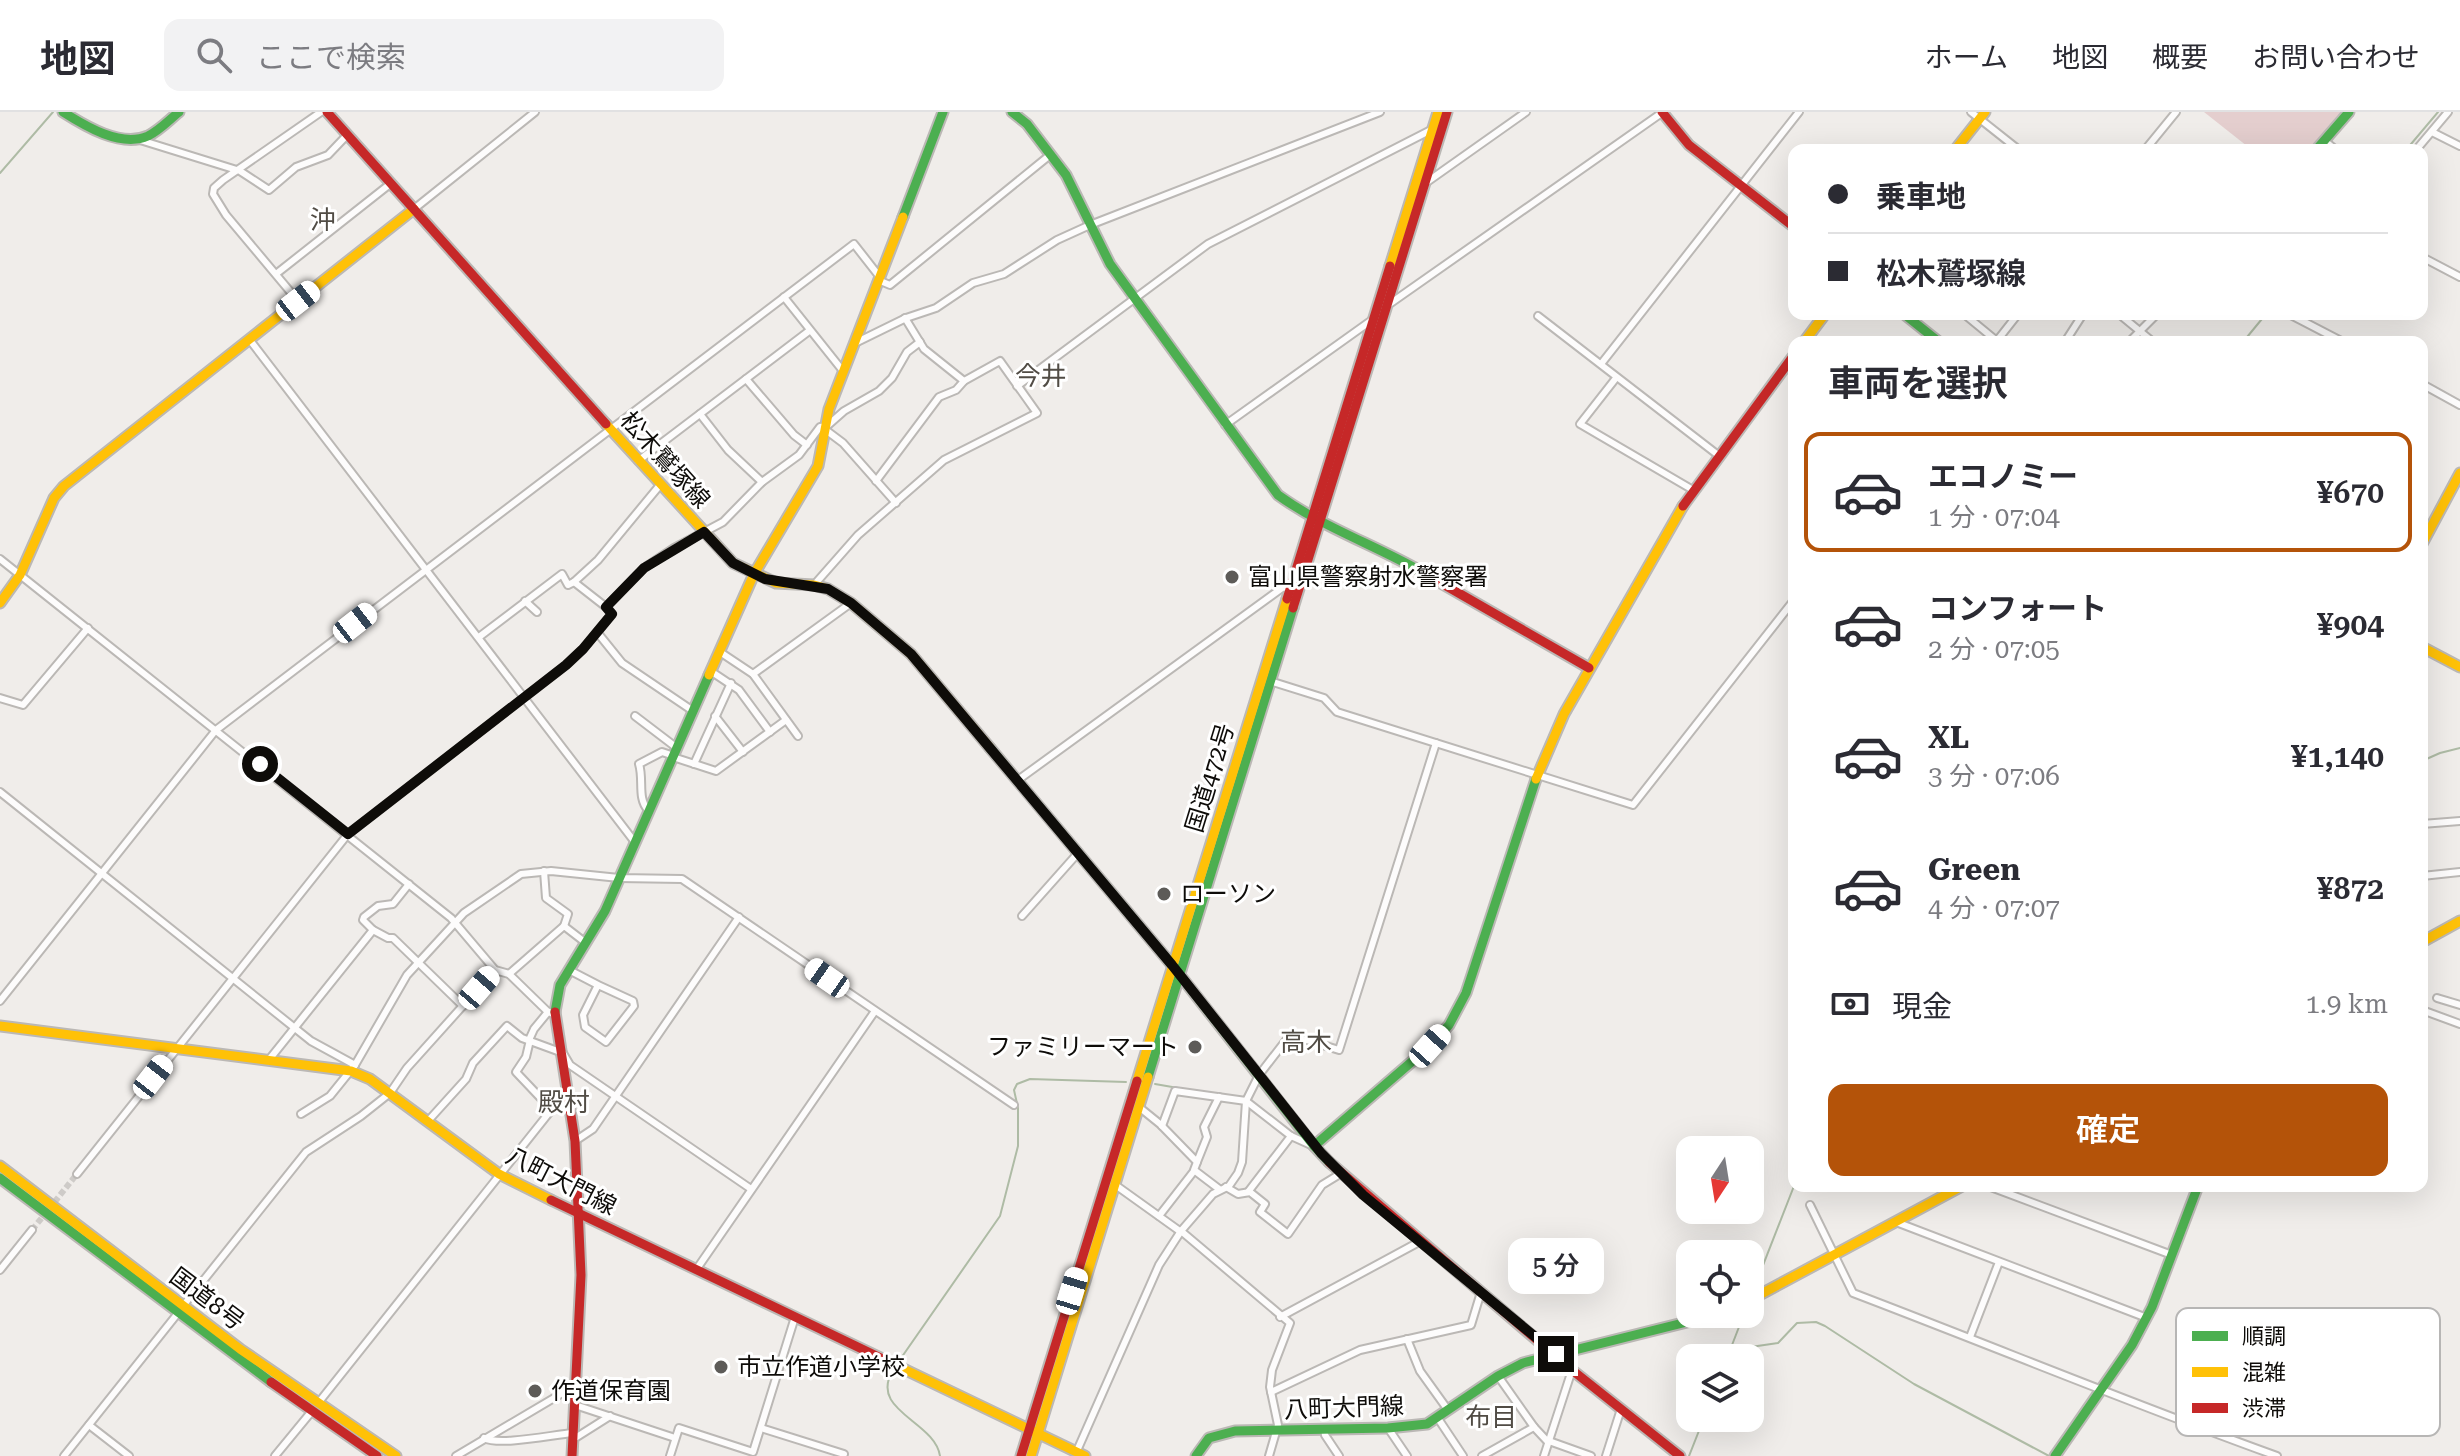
<!DOCTYPE html>
<html lang="ja">
<head>
<meta charset="utf-8">
<style>
  body { margin:0; font-family:"Roboto Serif","Noto Sans JP",serif; background:#f2f2f3; color:#2b2b33; height:100vh; display:flex; flex-direction:column; font-size:30px; white-space:nowrap }
  * { box-sizing:border-box; margin:0 }
  p { font-size:26px; color:#7c7c81 }
  .icon { flex:none; width:44px; height:44px; fill:none; stroke:currentColor; stroke-width:2; stroke-linecap:round; stroke-linejoin:round }
  .map { position:relative; flex:1; overflow:hidden }
  .drawer { position:absolute; left:1788px; top:224px; width:640px; height:856px; display:flex; flex-direction:column; background:#fff; border-radius:16px; box-shadow:0 8px 32px #0002 }
  .drawer>* { flex:none }
  .banner { position:absolute; left:1788px; top:32px; width:640px; height:176px; border-radius:16px; box-shadow:0 8px 32px #0002; display:grid; align-content:center; height:176px; padding:0 40px; background:#fff }
  .needle { width:52px; rotate:192deg }
  .fabs { position:absolute; left:1676px; top:1024px; display:grid; gap:16px }
  .fabs a { display:grid; place-items:center; width:88px; height:88px; border-radius:16px; background:#fff; box-shadow:0 8px 32px #0002; font-size:40px }
  .end { position:absolute; width:36px; height:36px; margin:-18px; border:10px solid #0e0c09; background:#fff; box-shadow:0 0 0 4px #fff }
  .from { border-radius:50% }
  .bubble { position:absolute; height:56px; border-radius:16px; background:#fff; box-shadow:0 8px 32px #0002; font-size:26px; font-weight:600; line-height:56px; text-align:center }
  .car { position:absolute; width:24px; height:48px; margin:-24px -12px; border-radius:10px; box-shadow:0 0 6px 2px #0007; background:linear-gradient(#fff 24%,#345 0 40%,#fff 0 76%,#345 0 86%,#fff 0) }
  .banner b { display:flex; align-items:center; gap:28px; height:76px; font-size:30px }
  .banner b+b { border-top:2px solid #e1e1e2 }
  .banner i { width:20px; height:20px; background:#2b2b33 }
  ul { padding:0; list-style:none }
  li { display:flex; align-items:center; gap:24px; height:120px; margin:0 16px 12px; padding:0 24px; border:4px solid transparent; border-radius:16px }
  li div { flex:1 }
  li b { display:block; font-size:30px }
  li em { font-style:normal; font-weight:600 }
  li.active { border-color:#b45309 }
  li>.icon { width:72px; height:72px; stroke-width:1.5 }
  h2 { padding:0 40px; font-size:36px; line-height:96px }
  .pay { display:flex; align-items:center; gap:20px; height:88px; padding:0 40px; font-size:30px }
  .pay p { margin-inline-start:auto }
  .button { display:flex; gap:16px; margin-top:auto; padding:16px 40px }
  .button a { flex:1; height:92px; border-radius:16px; background:#b45309; color:#fff; font-size:32px; font-weight:600; line-height:92px; text-align:center }
  header { display:flex; align-items:center; gap:48px; box-sizing:border-box; height:112px; padding:0 40px; background:#fff; border-bottom:2px solid #e1e1e2 }
  header strong { font-size:38px }
  nav { display:flex; gap:44px; margin-inline-start:auto; font-size:28px }
  .search { width:560px; height:72px; background:#f2f2f3; display:flex; align-items:center; gap:20px; box-sizing:border-box; padding:0 28px; border-radius:16px; color:#7c7c81; font-size:30px }
  .map>svg:first-child { display:block }
  .green { fill:#e4cece }
  .lines { fill:none; stroke-linecap:round; stroke-linejoin:round }
  .stream { stroke:#aebba5; stroke-width:2 }
  .street-tunnel { stroke:#cecbc8; stroke-width:6; stroke-dasharray:6 3; stroke-linecap:butt }
  .street-casing { stroke:#bbb8b5; stroke-width:10 }
  .fast-casing { stroke:#bbb8b5; stroke-width:13 }
  .slow-casing { stroke:#bbb8b5; stroke-width:13 }
  .jam-casing { stroke:#bbb8b5; stroke-width:13 }
  .street { stroke:#fdfcfc; stroke-width:6 }
  .fast { stroke:#4caf50; stroke-width:9 }
  .slow { stroke:#ffc107; stroke-width:9 }
  .jam { stroke:#c62828; stroke-width:9 }
  .route { stroke:#0e0c09; stroke-width:10 }
  .poi-dot { fill:#5d5b58; stroke:#fff; stroke-width:3 }
  .labels { text-anchor:middle; stroke-width:6; stroke-linejoin:round; paint-order:stroke }
  .street-label { font-size:24px; fill:#0e0c09; stroke:#fff }
  .poi-label { font-size:24px; fill:#0e0c09; stroke:#fff; text-anchor:start }
  .neighbourhood-label { font-size:26px; fill:#514c45; stroke:#fff }
  .key { fill:#fff; stroke:#b7b6b5; stroke-width:2 }
  .key-label { font-size:22px; fill:#0e0c09 }
</style>
</head>
<body>
<header>
<strong>地図</strong>
<div class="search"><svg class="icon" aria-label="search" viewBox="0 0 24 24"><circle cx="10" cy="10" r="6"/><path d="M15 15l6 6"/></svg>ここで検索</div>
<nav><a>ホーム</a><a>地図</a><a>概要</a><a>お問い合わせ</a></nav>
</header>
<div class="map">
<svg width="2460" height="1344" viewBox="0 0 2460 1344">
  <rect width="100%" height="100%" fill="#f0edea"/>
  <path class="green" d="M2204,0h142l-31,38h-63z"/>
  <g class="lines">
    <g class="stream">
      <path d="M2406,38l32,-38"/>
      <path d="M0,61l53,-61"/>
      <path d="M2243,230l23,-28"/>
      <path d="M2422,649l18,-8 20,-5"/>
      <path d="M1155,972l23,4"/>
      <path d="M1751,1184l43,-110"/>
      <path d="M1730,1238l48,-7 19,-20 19,-1 9,4 89,58 135,72"/>
      <path d="M1727,1246l17,-44"/>
      <path d="M899,1249l101,-145 18,-70v-38l-4,-18 3,-6 13,-5 96,3"/>
      <path d="M893,1258c-25,41 42,51 47,86"/>
      <path d="M1689,1344l15,-38"/>
    </g>
    <path class="street-tunnel" d="M32,1118l45,-56"/>
    <g class="street-casing">
      <g id="street">
        <path d="M1971,0l48,38"/>
        <path d="M2432,20l28,14"/>
        <path d="M140,28l100,31 29,19 27,-23 32,-12 20,-21"/>
        <path d="M2325,29l11,9"/>
        <path d="M2145,38l31,-38"/>
        <path d="M2416,38l32,-38"/>
        <path d="M1427,70l99,-70"/>
        <path d="M414,97l121,-97"/>
        <path d="M2422,145l38,20"/>
        <path d="M276,162l114,-90"/>
        <path d="M878,168l12,5 160,-130"/>
        <path d="M784,185l59,74"/>
        <path d="M298,189l-72,-86 -13,-21 1,-6 9,-8 98,-68"/>
        <path d="M1388,193l275,-193"/>
        <path d="M1964,202l34,28"/>
        <path d="M2119,202l34,28"/>
        <path d="M2289,202l54,28"/>
        <path d="M1538,204l180,139"/>
        <path d="M905,206l19,31 40,32"/>
        <path d="M249,227l385,502"/>
        <path d="M1996,230l22,-28"/>
        <path d="M2065,230l18,-28"/>
        <path d="M2129,230l28,-28"/>
        <path d="M855,231l51,-25 30,-10 37,-25 31,-9 53,-34 33,-15 290,-113"/>
        <path d="M1601,252l198,-252"/>
        <path d="M1616,266l-36,46 113,66"/>
        <path d="M746,267l48,56 13,10"/>
        <path d="M2422,272l38,21"/>
        <path d="M1017,274l191,-142 225,-115"/>
        <path d="M700,302l28,36 34,32"/>
        <path d="M1225,313l147,-105"/>
        <path d="M827,319l16,12 53,60"/>
        <path d="M638,349l171,-130"/>
        <path d="M0,447l451,359 44,52 14,4 38,37 8,4"/>
        <path d="M574,470l24,-22 62,-75"/>
        <path d="M814,473l44,-50 86,-75 93,-47 -37,-52 -36,20 -8,9 -17,7 -63,84"/>
        <path d="M525,489l12,11"/>
        <path d="M597,520l25,31 71,48"/>
        <path d="M479,525l83,-63 6,11 6,-3 32,25"/>
        <path d="M720,540l33,22 45,62"/>
        <path d="M712,560l27,18 31,42"/>
        <path d="M753,562l98,-71"/>
        <path d="M1270,569l54,17 13,14 296,93 161,-205"/>
        <path d="M0,586l23,7 65,-77"/>
        <path d="M635,604l42,32"/>
        <path d="M715,604l28,36"/>
        <path d="M673,645l43,14 70,-51"/>
        <path d="M694,652l37,-81"/>
        <path d="M1018,668l264,-192 9,-2"/>
        <path d="M0,680l311,249 44,24 -25,31 -29,18"/>
        <path d="M648,698c-11,-12 -4,-30 -9,-46l23,-12 12,4"/>
        <path d="M2422,712l38,-3"/>
        <path d="M544,759l2,27 22,16 -4,12"/>
        <path d="M2422,764l38,-4"/>
        <path d="M1022,804l56,-63"/>
        <path d="M373,818l15,8h5l70,68"/>
        <path d="M569,858l29,15 -15,30 2,12 21,15 28,-36 -1,-5 -35,-16"/>
        <path d="M509,862l55,-48 22,17"/>
        <path d="M2437,886l23,7"/>
        <path d="M0,889l216,-271 638,-486 25,32"/>
        <path d="M2422,898l38,14"/>
        <path d="M529,928l5,-11 14,-17"/>
        <path d="M530,928l-4,17 -10,15 35,37"/>
        <path d="M268,949l105,-131 -10,-10 1,-3 14,-11 15,-2 16,-20"/>
        <path d="M355,953l52,-90 57,-62 57,-39 30,-3 68,7 63,1 332,226"/>
        <path d="M1139,995l21,17 37,38 -3,8 25,19"/>
        <path d="M428,1009l38,-42 7,-16 34,-37 15,12 41,15 7,12 181,124"/>
        <path d="M1162,1014l13,-35 71,10 45,35 20,9"/>
        <path d="M575,1029l18,-12 146,-212"/>
        <path d="M1197,1050l10,-25 -3,-10 15,-30"/>
        <path d="M77,1062l271,-340 218,-169 17,-16 29,-35 -6,-7 38,-39 30,-20 49,-26 39,-40 37,-27 21,-28 7,-1 17,-15 35,-20 13,-13 15,-26 13,-10"/>
        <path d="M1114,1072l67,48"/>
        <path d="M1988,1074l184,69"/>
        <path d="M1226,1075l12,7 12,-2 15,12 -5,8 28,22 34,-49 18,-11"/>
        <path d="M1248,1080l43,-56"/>
        <path d="M1810,1093l43,88c142,54 282,112 424,163"/>
        <path d="M1159,1104l35,-45"/>
        <path d="M1896,1110l251,96"/>
        <path d="M1181,1119l109,92 -18,47 -2,17 8,38 -9,31"/>
        <path d="M0,1158l32,-40"/>
        <path d="M696,1158l179,-259"/>
        <path d="M183,1194l123,-154 55,-36 29,-23 17,-25 88,-98"/>
        <path d="M1280,1205l139,-75"/>
        <path d="M1970,1225l29,-75"/>
        <path d="M1407,1227l13,32 28,39"/>
        <path d="M1271,1280l89,-42 111,-25 10,-33"/>
        <path d="M319,1290l249,-313"/>
        <path d="M575,1293l100,33"/>
        <path d="M1437,1305l26,39"/>
        <path d="M89,1313l40,31"/>
        <path d="M1534,1315l14,15"/>
        <path d="M761,1316l83,26 -1,2"/>
        <path d="M1324,1316l1,7 14,21"/>
        <path d="M1388,1316l19,28"/>
        <path d="M484,1326c16,8 67,-3 89,-5"/>
        <path d="M572,1328l38,-24"/>
        <path d="M1549,1329l42,15"/>
        <path d="M1076,1341l83,-188 22,-34 32,-37 16,-8 9,-13 4,-11 4,-61 13,-26 31,-40 49,15 97,-307"/>
        <path d="M64,1344l114,-143"/>
        <path d="M275,1344l37,-45"/>
        <path d="M456,1344l120,-71"/>
        <path d="M670,1344l9,-28 74,24 42,-135"/>
        <path d="M1482,1344l52,-29 -36,-51"/>
        <path d="M1544,1344l28,-86"/>
        <path d="M1606,1344l15,-47"/>
      </g>
    </g>
    <g class="fast-casing">
      <g id="fast">
        <path d="M63,0c22,14 58,36 85,24 12,-6 21,-16 31,-24"/>
        <path d="M1012,0l15,12 39,51 44,89 168,231c44,32 97,50 144,77"/>
        <path d="M2316,38l33,-38"/>
        <path d="M903,105l40,-105"/>
        <path d="M1904,202l35,28"/>
        <path d="M990,636l182,217 142,181 15,16"/>
        <path d="M555,900l5,-27 45,-74 104,-236"/>
        <path d="M1148,965l145,-469"/>
        <path d="M1314,1034l116,-100 19,-21 17,-32 70,-214"/>
        <path d="M0,1066l271,204"/>
        <path d="M1196,1344l13,-18 26,-7 153,-3 39,-4 71,-48 25,-13 196,-49"/>
        <path d="M2055,1344l77,-111 20,-38 46,-121"/>
      </g>
    </g>
    <g class="slow-casing">
      <g id="slow">
        <path d="M1955,38l30,-38"/>
        <path d="M1390,154l48,-154"/>
        <path d="M1804,230l21,-28"/>
        <path d="M606,312l127,139 43,20 38,2 14,4 23,14 60,51 79,94"/>
        <path d="M2422,432l38,-71"/>
        <path d="M0,491l20,-28 34,-77 10,-12 350,-277"/>
        <path d="M2422,535l38,20"/>
        <path d="M709,563l45,-101 64,-108 11,-57 74,-192"/>
        <path d="M1536,667l28,-65 119,-208"/>
        <path d="M2422,830l38,-21"/>
        <path d="M0,914l351,45 19,8 129,95 52,26"/>
        <path d="M1137,969l150,-482"/>
        <path d="M0,1054l240,183 156,107"/>
        <path d="M1750,1188l212,-114"/>
        <path d="M887,1249l198,95"/>
        <path d="M1031,1344l117,-379"/>
      </g>
    </g>
    <g class="jam-casing">
      <g id="jam">
        <path d="M327,0l279,312"/>
        <path d="M1662,0l27,33 105,82"/>
        <path d="M1683,394l111,-151"/>
        <path d="M1422,460l167,96"/>
        <path d="M1287,487l103,-333"/>
        <path d="M1293,496l154,-496"/>
        <path d="M555,900l20,129 6,134 -9,181"/>
        <path d="M1329,1050l243,208 108,86"/>
        <path d="M551,1088l336,161"/>
        <path d="M271,1270l106,74"/>
        <path d="M1021,1344l116,-375"/>
      </g>
    </g>
    <use href="#street" class="street"/>
    <use href="#fast" class="fast"/>
    <use href="#slow" class="slow"/>
    <use href="#jam" class="jam"/>
  </g>
  <g class="lines">
    <path class="route" d="M260,652l88,70 218,-169 17,-16 29,-35 -6,-7 38,-39 60,-36 29,31 32,16 63,10 23,14 60,51 261,311 149,188 42,42 193,159"/>
  </g>
  <g class="poi-dot">
    <circle cx="1232" cy="465" r="8"/>
    <circle cx="1164" cy="782" r="8"/>
    <circle cx="1195" cy="935" r="8"/>
    <circle cx="721" cy="1255" r="8"/>
    <circle cx="535" cy="1279" r="8"/>
  </g>
  <g class="labels">
    <g class="street-label">
      <text transform="translate(665 348) rotate(48)" y="8">松木鷲塚線</text>
      <text transform="translate(1210 666) rotate(-73)" y="8">国道472号</text>
      <text transform="translate(561 1069) rotate(27)" y="8">八町大門線</text>
      <text transform="translate(207 1187) rotate(37)" y="8">国道8号</text>
      <text transform="translate(1344 1296) rotate(-2)" y="8">八町大門線</text>
    </g>
    <g class="poi-label">
      <text x="1248" y="473">富山県警察射水警察署</text>
      <text x="1180" y="790">ローソン</text>
      <text x="1179" y="943" text-anchor="end">ファミリーマート</text>
      <text x="737" y="1263">市立作道小学校</text>
      <text x="551" y="1287">作道保育園</text>
    </g>
    <g class="neighbourhood-label">
      <text x="323" y="117">沖</text>
      <text x="1041" y="273">今井</text>
      <text x="1306" y="939">高木</text>
      <text x="564" y="999">殿村</text>
      <text x="1491" y="1314">布目</text>
    </g>
  </g>
  <rect x="2176" y="1196" width="264" height="128" rx="12" class="key"/>
  <rect x="2192" y="1219" width="36" height="10" fill="#4caf50"/>
  <rect x="2192" y="1255" width="36" height="10" fill="#ffc107"/>
  <rect x="2192" y="1291" width="36" height="10" fill="#c62828"/>
  <g class="key-label">
    <text x="2242" y="1232">順調</text>
    <text x="2242" y="1268">混雑</text>
    <text x="2242" y="1304">渋滞</text>
  </g>
</svg>
<div class="fabs">
<a><svg class="needle" viewBox="-14 -14 28 28"><path d="M0-13l5 13h-10z" fill="#e53935"/><path d="M0 13l5-13h-10z" fill="#7c7c81"/></svg></a>
<a><svg class="icon" aria-label="locate" viewBox="0 0 24 24"><circle cx="12" cy="12" r="6"/><path d="M12 2v4M12 18v4M2 12h4M18 12h4"/></svg></a>
<a><svg class="icon" aria-label="layers" viewBox="0 0 24 24"><path d="M12 4l9 5-9 5-9-5zM3 14l9 5 9-5"/></svg></a>
</div>
<i class="end from" style="left:260px;top:652px"></i>
<i class="end" style="left:1556px;top:1242px"></i>
<div class="bubble" style="left:1508px;top:1126px;width:96px">5 分</div>
<i class="car" style="left:298px;top:189px;rotate:52deg"></i>
<i class="car" style="left:355px;top:511px;rotate:52deg"></i>
<i class="car" style="left:827px;top:866px;rotate:305deg"></i>
<i class="car" style="left:479px;top:876px;rotate:41deg"></i>
<i class="car" style="left:1430px;top:934px;rotate:42deg"></i>
<i class="car" style="left:153px;top:965px;rotate:38deg"></i>
<i class="car" style="left:1072px;top:1179px;rotate:17deg"></i>
<div class="banner">
<b><i class="from"></i>乗車地</b>
<b><i></i>松木鷲塚線</b>
</div>
<section class="drawer">
<h2>車両を選択</h2>
<ul>
<li class="active"><svg class="icon" aria-label="car" viewBox="0 0 24 24"><path d="M5 17H2v-5l4-1 3-4h7l3 4 3 1v5h-3M9 17h6M6 11h13"/><circle cx="7" cy="17" r="2"/><circle cx="17" cy="17" r="2"/></svg><div><b>エコノミー</b><p>1 分 · 07:04</p></div><em>¥670</em></li>
<li><svg class="icon" aria-label="car" viewBox="0 0 24 24"><path d="M5 17H2v-5l4-1 3-4h7l3 4 3 1v5h-3M9 17h6M6 11h13"/><circle cx="7" cy="17" r="2"/><circle cx="17" cy="17" r="2"/></svg><div><b>コンフォート</b><p>2 分 · 07:05</p></div><em>¥904</em></li>
<li><svg class="icon" aria-label="car" viewBox="0 0 24 24"><path d="M5 17H2v-5l4-1 3-4h7l3 4 3 1v5h-3M9 17h6M6 11h13"/><circle cx="7" cy="17" r="2"/><circle cx="17" cy="17" r="2"/></svg><div><b>XL</b><p>3 分 · 07:06</p></div><em>¥1,140</em></li>
<li><svg class="icon" aria-label="car" viewBox="0 0 24 24"><path d="M5 17H2v-5l4-1 3-4h7l3 4 3 1v5h-3M9 17h6M6 11h13"/><circle cx="7" cy="17" r="2"/><circle cx="17" cy="17" r="2"/></svg><div><b>Green</b><p>4 分 · 07:07</p></div><em>¥872</em></li>
</ul>
<div class="pay"><svg class="icon" aria-label="cash" viewBox="0 0 24 24"><path d="M3 7h18v10H3z"/><circle cx="12" cy="12" r="2"/></svg>現金<p>1.9 km</p></div>
<div class="button"><a>確定</a></div>
</section>
</div>
</body>
</html>
